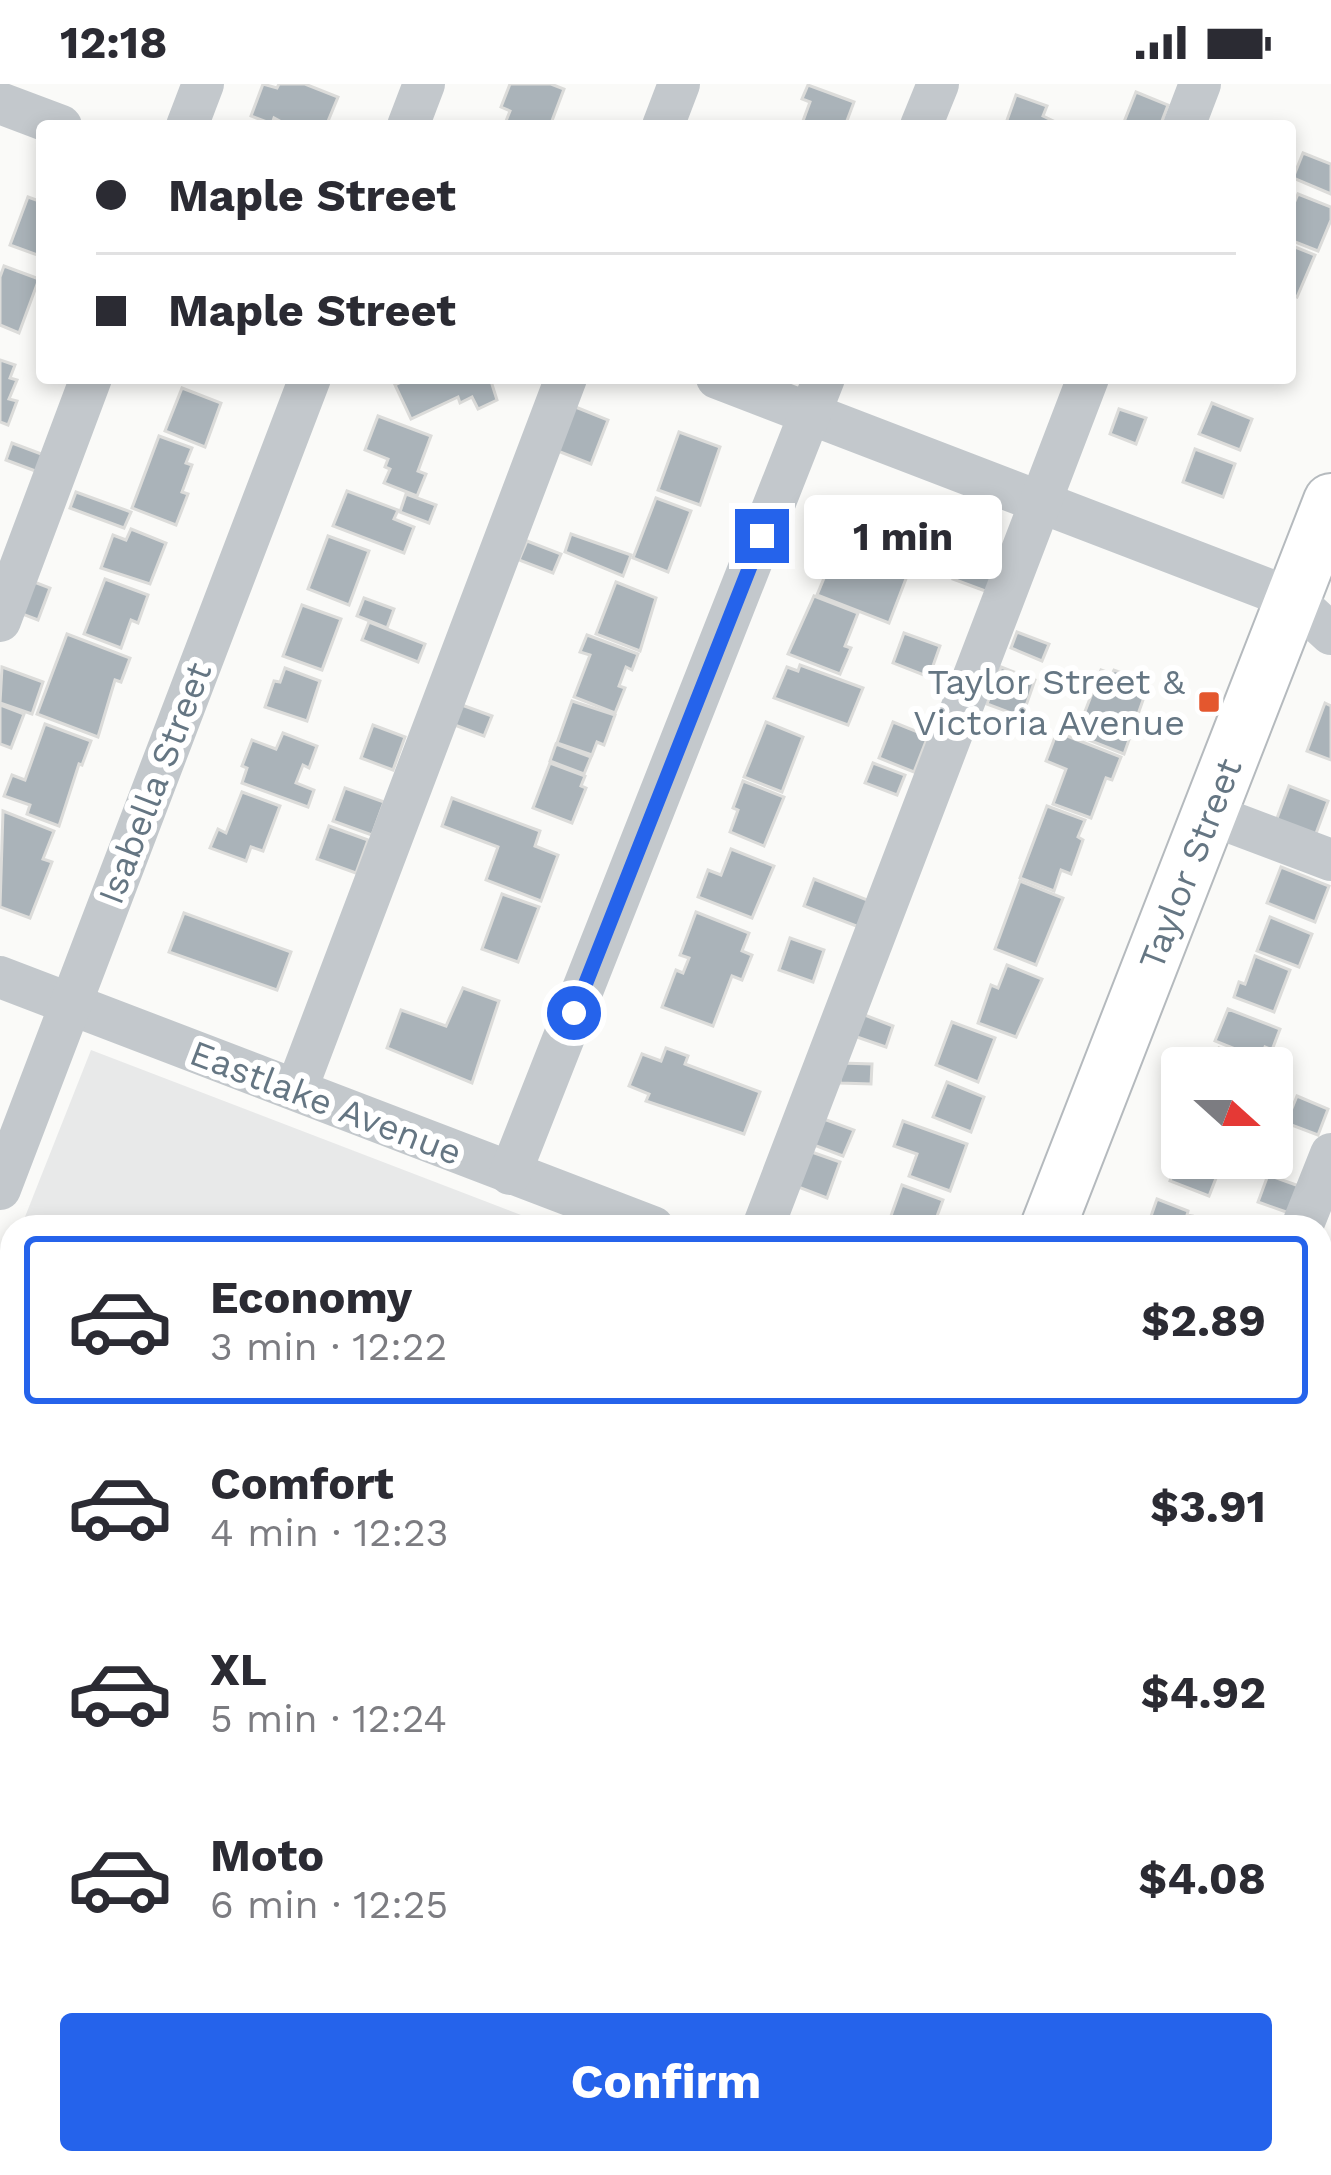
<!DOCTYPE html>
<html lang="en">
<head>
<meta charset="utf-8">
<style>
  body { margin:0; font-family:"Work Sans",sans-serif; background:#f7f7f7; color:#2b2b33; height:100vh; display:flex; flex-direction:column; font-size:45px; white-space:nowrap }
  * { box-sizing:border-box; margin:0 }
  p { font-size:39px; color:#7c7c81 }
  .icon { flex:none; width:66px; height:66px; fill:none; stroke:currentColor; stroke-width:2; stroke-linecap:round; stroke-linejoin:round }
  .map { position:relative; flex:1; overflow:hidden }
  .panel { position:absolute; left:0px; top:1131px; width:1332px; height:960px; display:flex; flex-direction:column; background:#fff; border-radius:36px 36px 0 0; box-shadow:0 6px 18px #0003 }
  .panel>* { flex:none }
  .banner { position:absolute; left:36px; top:36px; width:1260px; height:264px; border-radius:12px; box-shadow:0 6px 18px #0003; display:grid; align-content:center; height:264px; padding:0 60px; background:#fff }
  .needle { width:78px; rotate:111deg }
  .buttons { position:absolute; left:1161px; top:963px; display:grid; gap:24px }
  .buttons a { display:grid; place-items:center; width:132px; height:132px; border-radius:12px; background:#fff; box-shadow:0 6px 18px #0003; font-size:60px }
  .end { position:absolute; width:54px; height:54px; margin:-27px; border:15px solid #2563eb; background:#fff; box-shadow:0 0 0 6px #fff }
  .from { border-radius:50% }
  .bubble { position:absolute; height:84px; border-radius:12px; background:#fff; box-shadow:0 6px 18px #0003; font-size:39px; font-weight:700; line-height:84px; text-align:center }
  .banner b { display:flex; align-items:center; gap:42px; height:114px; font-size:45px }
  .banner b+b { border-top:3px solid #e1e1e2 }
  .banner i { width:30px; height:30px; background:#2b2b33 }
  ul { padding:21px 0 0; list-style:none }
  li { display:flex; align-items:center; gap:36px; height:168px; margin:0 24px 18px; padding:0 36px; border:6px solid transparent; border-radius:12px }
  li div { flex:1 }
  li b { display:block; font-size:45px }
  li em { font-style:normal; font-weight:700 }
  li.on { border-color:#2563eb }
  li>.icon { width:108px; height:108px; stroke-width:1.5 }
  .button { display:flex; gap:24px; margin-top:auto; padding:24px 60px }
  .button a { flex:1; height:138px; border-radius:12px; background:#2563eb; color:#fff; font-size:48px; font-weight:700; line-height:138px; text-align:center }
  .status { display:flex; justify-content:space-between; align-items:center; height:84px; padding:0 60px; background:#fff; direction:ltr }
  .status svg { height:33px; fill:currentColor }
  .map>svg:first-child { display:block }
  .built { fill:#e8e9e9 }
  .green { fill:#dadfd7 }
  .building { fill:#aab3b9; stroke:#dcdcda; stroke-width:3 }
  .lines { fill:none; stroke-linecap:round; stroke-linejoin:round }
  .major-casing { stroke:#b5babe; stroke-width:58 }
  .minor { stroke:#c3c8cc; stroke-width:42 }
  .major { stroke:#fff; stroke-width:54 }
  .route { stroke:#2563eb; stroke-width:15 }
  .poi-dot { fill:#e4572e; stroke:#fff; stroke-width:4.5 }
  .labels { text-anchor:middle; stroke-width:12; stroke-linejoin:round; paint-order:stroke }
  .poi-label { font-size:36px; fill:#657683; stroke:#fff; text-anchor:end }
  .street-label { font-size:36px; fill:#657683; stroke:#fff }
</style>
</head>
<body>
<div class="status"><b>12:18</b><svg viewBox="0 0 49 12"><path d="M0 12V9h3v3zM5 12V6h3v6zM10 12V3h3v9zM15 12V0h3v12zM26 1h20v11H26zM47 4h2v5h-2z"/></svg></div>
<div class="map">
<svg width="1331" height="2091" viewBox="0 0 1331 2091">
  <rect width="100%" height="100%" fill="#fafaf8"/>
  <g class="built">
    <path d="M91,966l461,177h-531z"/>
    <path d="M12,1166v340l-12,-4v-306z"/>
    <path d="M431,2079h712l-5,12h-711z"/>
  </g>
  <path class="green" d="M0,1284l12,7v174l-12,-4z"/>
  <g class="building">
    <path d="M263,0l14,4 2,-4h26l33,13 -12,29h-37l-15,-8 -2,6 -21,-8z"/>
    <path d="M510,0h41l13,5 -14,37h-46l6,-15 -9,-4z"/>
    <path d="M808,1l46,17 -9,24h-29l-13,-5 7,-19 -8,-3z"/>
    <path d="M1136,8l32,13 -8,21 -36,-4z"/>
    <path d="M1016,11l31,11 -4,10 21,10 -58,-3z"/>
    <path d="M1303,69l28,11v30l-38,-16z"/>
    <path d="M1298,110l33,13v13l-13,31 -28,-11v-27z"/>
    <path d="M28,113l14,5 -2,54 -30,-11z"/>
    <path d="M1290,161l25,10 -18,42 -7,-3z"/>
    <path d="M4,182l35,13 -20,54 -19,-8v-48z"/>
    <path d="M0,276l15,5 -5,13 7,2 -8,19 8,2 -9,24 -8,-3z"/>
    <path d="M410,294h80l7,22 -19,9 -6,-12 -12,6 -2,-6 -47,22 -16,-34z"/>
    <path d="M182,304l39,15 -16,44 -40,-16z"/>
    <path d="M1212,319l40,16 -12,31 -41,-16z"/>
    <path d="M573,322l35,14 -17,44 -36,-14z"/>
    <path d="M1119,325l27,9 -10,26 -26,-10z"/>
    <path d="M378,332l53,20 -13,35 8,3 -9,22 -33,-13 6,-14 -5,-2 3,-8 -23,-9z"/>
    <path d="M679,348l41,15 -20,58 -42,-15z"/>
    <path d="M159,352l33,12 -6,15 6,2 -10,27 6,2 -12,31 -44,-17z"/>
    <path d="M12,359l32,12 -6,17 -32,-12z"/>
    <path d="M1195,365l40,15 -12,33 -40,-15z"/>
    <path d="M347,407l51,19 -4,9 20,8 -10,26 -71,-27z"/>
    <path d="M76,408l55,20 -7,16 -54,-20z"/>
    <path d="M406,410l30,11 -7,18 -29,-11z"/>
    <path d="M656,414l35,13 -23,61 -35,-14z"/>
    <path d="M862,423l35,13 -15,38 -34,-13z"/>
    <path d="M131,445l35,14 -16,41 -49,-16 12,-33 13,5z"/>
    <path d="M571,450l60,21 -8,21 -58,-24z"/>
    <path d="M328,452l41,15 -20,54 -41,-16z"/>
    <path d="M527,457l34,13 -8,19 -34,-13z"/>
    <path d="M967,457l35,14 -14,37 -35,-13z"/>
    <path d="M847,468l60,24 -18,47 -72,-28 10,-24 11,4z"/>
    <path d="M105,495l43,16 -10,28 -7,-3 -10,28 -37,-14z"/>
    <path d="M29,496l21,8 -12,32 -21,-8z"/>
    <path d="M616,498l40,16 -16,53 -44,-17z"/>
    <path d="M814,512l44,17 -13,33 6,2 -11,26 -52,-20z"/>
    <path d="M364,514l30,11 -7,19 -30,-12z"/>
    <path d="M302,521l39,14 -19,51 -39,-14z"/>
    <path d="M369,538l56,22 -7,18 -56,-22z"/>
    <path d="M1017,548l32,12 -7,17 -31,-13z"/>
    <path d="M904,549l36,13 -11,31 -36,-14z"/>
    <path d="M67,550l63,24 -9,24 -6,-2 -17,57 -61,-23z"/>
    <path d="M587,551l51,19 -6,16 -6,-3 -7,19 6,2 -10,25 -41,-16 16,-42 -10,-3z"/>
    <path d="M800,581l63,23 -15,37 -74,-27 13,-31 11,4z"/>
    <path d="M2,583l41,15 -11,32 -32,-11z"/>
    <path d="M1001,583l34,13 -13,37 -35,-13z"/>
    <path d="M285,584l35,13 -13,40 -42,-14 9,-26 6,1z"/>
    <path d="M1101,586l11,4 2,-4 35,13 -25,71 -48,-19z"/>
    <path d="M572,617l43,14 -11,30 -7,-3 -5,13 -35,-12z"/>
    <path d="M1325,619l6,3v54l-24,-9z"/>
    <path d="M459,620l33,12 -8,20 -32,-12z"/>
    <path d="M0,621l24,9 -13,34 -11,-4z"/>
    <path d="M766,638l37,15 -21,55 -38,-15z"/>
    <path d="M893,638l35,14 -14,36 -35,-14z"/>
    <path d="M45,640l46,17 -9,24 -3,-1 -20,62 -32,-12 3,-9 -26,-9 8,-21 13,5z"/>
    <path d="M373,641l32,12 -12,33 -32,-12z"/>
    <path d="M1057,648l64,25 -9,23 -6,-2 -15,40 -38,-14 13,-35 -20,-8z"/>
    <path d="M283,649l34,13 -8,22 -6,-3 -7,18 18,7 -6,17 -66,-24 5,-15 -5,-2 10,-26 24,9z"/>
    <path d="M556,660l35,13 -7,17 -34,-13z"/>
    <path d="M550,679l35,13 -4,10 5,2 -14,35 -39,-15z"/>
    <path d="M873,679l32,12 -8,20 -32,-12z"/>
    <path d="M743,697l41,16 -20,49 -34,-14 8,-22 -5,-2z"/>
    <path d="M1289,702l39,15 -13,35 -39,-15z"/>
    <path d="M345,704l39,14 -12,33 -39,-14z"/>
    <path d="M242,708l38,14 -17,45 -12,-4 -5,14 -36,-13 8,-19 8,4z"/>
    <path d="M452,714l88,33 -5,15 23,9 -17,46 -55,-21 12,-33 -56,-21z"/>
    <path d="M1047,722l38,14 -7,17 5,3 -12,34 -10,-4 -7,21 -34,-13z"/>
    <path d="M3,727l51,20 -11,28 9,3 -22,56 -30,-11z"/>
    <path d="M329,742l39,14 -12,33 -39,-14z"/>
    <path d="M731,765l43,17 -22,52 -54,-21 10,-27 13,5z"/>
    <path d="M1281,783l48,19 -14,36 -48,-19z"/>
    <path d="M814,795l56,22 -11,26 -55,-21z"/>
    <path d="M1020,797l43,17 -27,67 -41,-16z"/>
    <path d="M502,810l37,13 -21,55 -36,-13z"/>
    <path d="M696,828l53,21 -7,18 10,4 -10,25 -10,-4 -19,50 -51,-19 14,-37 7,3 6,-15 -9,-3z"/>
    <path d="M184,829l107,39 -14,38 -108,-38z"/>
    <path d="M1270,833l42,17 -13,33 -42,-16z"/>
    <path d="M790,854l34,12 -11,32 -34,-12z"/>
    <path d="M1255,872l35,14 -16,42 -40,-15 5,-15 6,2z"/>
    <path d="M1007,881l35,14 -26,58 -38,-14 13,-38 7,3z"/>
    <path d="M463,904l36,13 -27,82 -85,-35 14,-38 45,16z"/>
    <path d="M1228,925l52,20 -8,21 -7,-3 -5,12 -45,-18z"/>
    <path d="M862,930l31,12 -7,21 -32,-11z"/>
    <path d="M952,938l43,16 -17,44 -42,-17z"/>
    <path d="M666,964l22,8 -3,8 75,28 -16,42 -98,-33 3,-7 -20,-8 13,-32 19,7z"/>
    <path d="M1219,964l40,15 -2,5h-50l1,-4 5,2z"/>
    <path d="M840,979l32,1 -1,20 -31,-1z"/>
    <path d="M947,998l37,15 -13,35 -38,-15z"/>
    <path d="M1297,1012l31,13 -10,26 -32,-12z"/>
    <path d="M821,1034l33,12 -11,26 -32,-12z"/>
    <path d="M903,1037l64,23 -17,47 -41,-15 8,-22 -23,-8z"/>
    <path d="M1182,1064v10h28l-2,5 12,5 -11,28 -39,-15z"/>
    <path d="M806,1066l34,12 -13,36 -34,-13z"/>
    <path d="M1268,1091l31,11 -10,27 -31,-11z"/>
    <path d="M902,1101l41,15 -10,27h-46z"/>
    <path d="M1157,1115l31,12 -1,4 5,1 -4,11h-35l-4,-5z"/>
    <path d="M1321,1206l10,4v35l-11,-4z"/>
    <path d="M0,1551l12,5 -1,39 -11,-4z"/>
    <path d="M0,1864l12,5v19l-7,18 -5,-2z"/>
    <path d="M1320,1899l11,4v39l-11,-4z"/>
    <path d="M7,1926l5,2v38l-12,-4v-17z"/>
    <path d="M1036,2079h86l4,2 -4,10h-60z"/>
  </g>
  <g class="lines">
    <g class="major-casing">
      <g id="major">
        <path id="s1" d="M1048,1143l283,-726"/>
        <path d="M852,2079l30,12"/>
        <path d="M680,2091l4,-12"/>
      </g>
    </g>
    <g class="minor">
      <path d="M0,19l61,23"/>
      <path d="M187,42l16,-42"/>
      <path d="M408,42l16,-42"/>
      <path d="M663,42l16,-42"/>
      <path d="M921,42l17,-42"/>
      <path d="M1184,42l16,-42"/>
      <path d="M717,294l576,221 38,35"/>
      <path d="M0,537l91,-243"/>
      <path d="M1209,730l122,46"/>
      <path d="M0,893l653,250"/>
      <path d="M297,1004l269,-710"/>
      <path d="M510,1090l314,-796"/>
      <path d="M0,1105l310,-811"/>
      <path d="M763,1143l325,-849"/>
      <path d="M1302,1143l29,-73"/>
      <path d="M1320,1393l11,4"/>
      <path d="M0,1516l12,4"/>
      <path d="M1320,1700l11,-29"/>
      <path d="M0,1757l12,4"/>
      <path d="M0,1993l12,5"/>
      <path d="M1320,2017l11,4"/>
      <path d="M222,2079l31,12"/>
      <path d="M594,2079l19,8 -1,4"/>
      <path d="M130,2091l5,-12"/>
      <path d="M453,2091l4,-12"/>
      <path d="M1170,2091l4,-12"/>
    </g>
    <use href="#major" class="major"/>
  </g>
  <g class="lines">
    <path class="route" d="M574,929l188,-477"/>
  </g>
  <rect class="poi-dot" x="1197" y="606" width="24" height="24" rx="6"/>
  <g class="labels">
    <g class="poi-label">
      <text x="1185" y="610">Taylor Street &amp;<tspan x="1185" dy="41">Victoria Avenue</tspan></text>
    </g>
    <g class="street-label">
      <text transform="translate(154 699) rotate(-69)" y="13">Isabella Street</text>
      <text dy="13" stroke="none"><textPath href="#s1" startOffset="390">Taylor Street</textPath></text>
      <text transform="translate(326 1018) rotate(21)" y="13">Eastlake Avenue</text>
    </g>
  </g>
</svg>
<div class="buttons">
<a><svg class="needle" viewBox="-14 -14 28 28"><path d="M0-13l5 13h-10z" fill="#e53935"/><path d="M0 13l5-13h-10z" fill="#7c7c81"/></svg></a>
</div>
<i class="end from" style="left:574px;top:929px"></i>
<i class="end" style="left:762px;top:452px"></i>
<div class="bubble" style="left:804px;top:411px;width:198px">1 min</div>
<div class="banner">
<b><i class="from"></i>Maple Street</b>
<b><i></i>Maple Street</b>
</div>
<section class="panel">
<ul>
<li class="on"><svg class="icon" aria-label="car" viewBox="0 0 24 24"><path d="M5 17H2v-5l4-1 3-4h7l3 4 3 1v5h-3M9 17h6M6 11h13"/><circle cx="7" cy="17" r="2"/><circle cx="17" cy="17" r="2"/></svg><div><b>Economy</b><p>3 min · 12:22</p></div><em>$2.89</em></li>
<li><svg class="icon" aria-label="car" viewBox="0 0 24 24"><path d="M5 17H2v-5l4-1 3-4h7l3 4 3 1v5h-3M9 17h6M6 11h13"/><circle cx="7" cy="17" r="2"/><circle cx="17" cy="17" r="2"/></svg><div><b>Comfort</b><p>4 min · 12:23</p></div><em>$3.91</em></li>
<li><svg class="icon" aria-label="car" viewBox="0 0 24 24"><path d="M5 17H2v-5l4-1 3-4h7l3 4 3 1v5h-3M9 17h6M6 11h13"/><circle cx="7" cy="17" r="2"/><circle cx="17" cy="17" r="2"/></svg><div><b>XL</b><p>5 min · 12:24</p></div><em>$4.92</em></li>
<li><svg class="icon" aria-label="car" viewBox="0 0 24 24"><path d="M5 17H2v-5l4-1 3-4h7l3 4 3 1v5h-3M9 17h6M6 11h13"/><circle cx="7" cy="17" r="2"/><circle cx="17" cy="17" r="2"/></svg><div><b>Moto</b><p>6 min · 12:25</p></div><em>$4.08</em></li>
</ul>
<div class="button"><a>Confirm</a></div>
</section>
</div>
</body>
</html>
